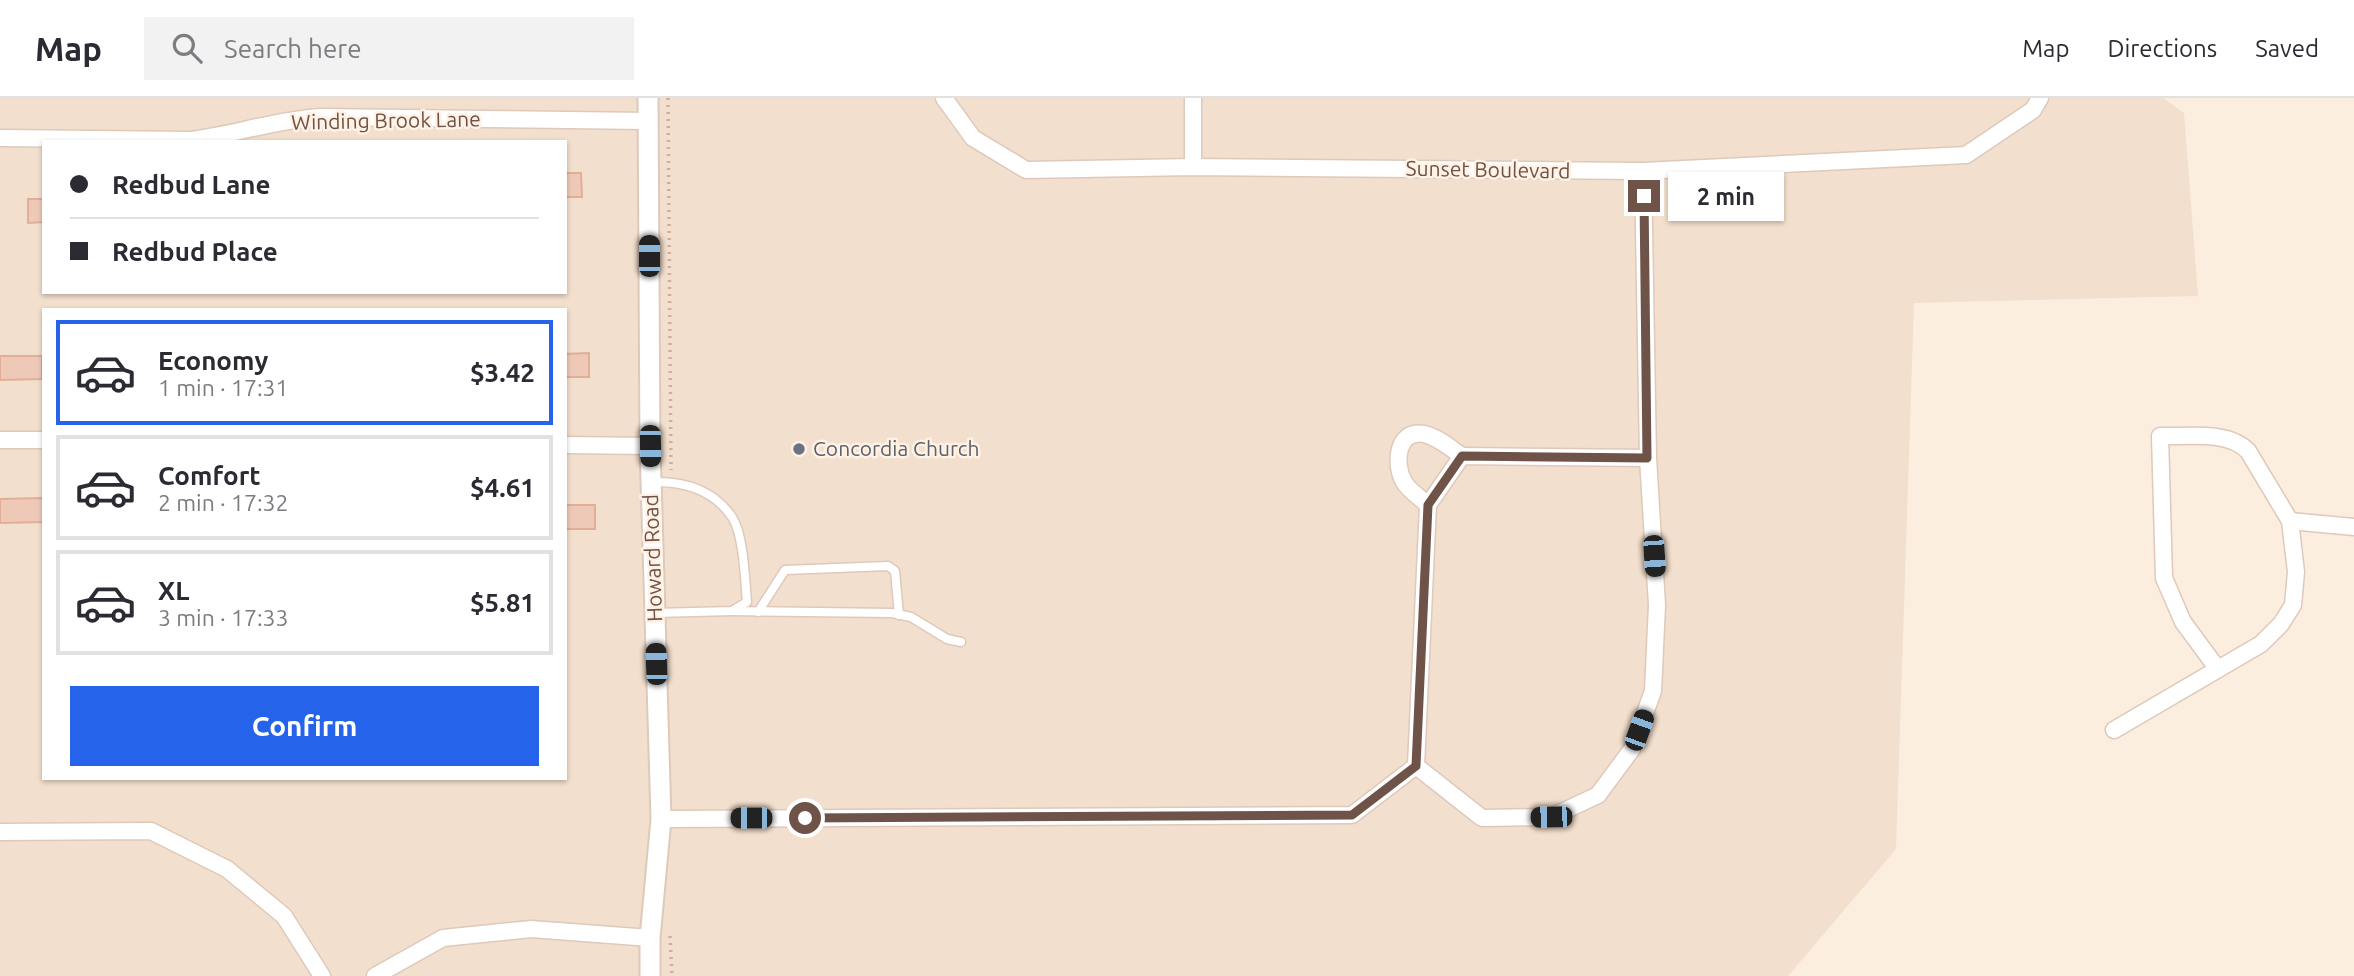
<!DOCTYPE html>
<html lang="en">
<head>
<meta charset="utf-8">
<style>
  body { margin:0; font-family:Ubuntu,sans-serif; background:#f2f2f3; color:#2b2b33; height:100vh; display:flex; flex-direction:column; font-size:26px; white-space:nowrap }
  * { box-sizing:border-box; margin:0 }
  p { font-size:23px; color:#7c7c81 }
  .icon { flex:none; width:38px; height:38px; fill:none; stroke:currentColor; stroke-width:2; stroke-linecap:round; stroke-linejoin:round }
  .map { position:relative; flex:1; overflow:hidden }
  .panel { position:absolute; left:42px; top:210px; width:525px; height:472px; display:flex; flex-direction:column; background:#fff; border-radius:0px; box-shadow:0 2px 5px #0004 }
  .panel>* { flex:none }
  .banner { position:absolute; left:42px; top:42px; width:525px; height:154px; border-radius:0px; box-shadow:0 2px 5px #0004; display:grid; align-content:center; height:154px; padding:0 28px; background:#fff }
  .end { position:absolute; width:32px; height:32px; margin:-16px; border:9px solid #705348; background:#fff; box-shadow:0 0 0 4px #fff }
  .from { border-radius:50% }
  .bubble { position:absolute; height:49px; border-radius:0px; background:#fff; box-shadow:0 2px 5px #0004; font-size:23px; font-weight:700; line-height:49px; text-align:center }
  .car { position:absolute; width:21px; height:42px; margin:-21px -10px; border-radius:9px; box-shadow:0 0 5px 2px #0007; background:linear-gradient(#222 24%,#8ab4d8 0 40%,#222 0 76%,#8ab4d8 0 86%,#222 0) }
  .banner b { display:flex; align-items:center; gap:24px; height:66px; font-size:26px }
  .banner b+b { border-top:2px solid #e1e1e2 }
  .banner i { width:18px; height:18px; background:#2b2b33 }
  ul { padding:12px 0 0; list-style:none }
  li { display:flex; align-items:center; gap:21px; height:105px; margin:0 14px 10px; padding:0 14px; border:4px solid #e1e1e2; border-radius:0px }
  li div { flex:1 }
  li b { display:block; font-size:26px }
  li em { font-style:normal; font-weight:700 }
  li.selected { border-color:#2563eb }
  li>.icon { width:63px; height:63px; stroke-width:1.5 }
  .action { display:flex; gap:14px; margin-top:auto; padding:14px 28px }
  .action a { flex:1; height:80px; border-radius:0px; background:#2563eb; color:#fff; font-size:28px; font-weight:700; line-height:80px; text-align:center }
  header { display:flex; align-items:center; gap:42px; box-sizing:border-box; height:98px; padding:0 35px; background:#fff; border-bottom:2px solid #e1e1e2 }
  header strong { font-size:33px }
  nav { display:flex; gap:38px; margin-inline-start:auto; font-size:24px }
  .search { width:490px; height:63px; background:#f2f2f3; display:flex; align-items:center; gap:18px; box-sizing:border-box; padding:0 24px; border-radius:0px; color:#7c7c81; font-size:26px }
  .map>svg:first-child { display:block }
  .residential { fill:#f2dfcd; fill-rule:evenodd }
  .building { fill:#efc9b7; stroke:#e1ae98; stroke-width:2 }
  .lines { fill:none; stroke-linecap:round; stroke-linejoin:round }
  .service-casing { stroke:#dec9bb; stroke-width:11 }
  .minor-casing { stroke:#dec9bb; stroke-width:19 }
  .tertiary-casing { stroke:#dec9bb; stroke-width:23 }
  .path { stroke:#d3ac9b; stroke-width:3.5; stroke-dasharray:2 5; stroke-linecap:butt }
  .service { stroke:#fff; stroke-width:8 }
  .minor { stroke:#fff; stroke-width:16 }
  .tertiary { stroke:#fff; stroke-width:19 }
  .route { stroke:#705348; stroke-width:9 }
  .worship-dot { fill:#6b7280; stroke:#fff2e4; stroke-width:2.5 }
  .labels { text-anchor:middle; stroke-width:5; stroke-linejoin:round; paint-order:stroke }
  .street-label { font-size:21px; fill:#705348; stroke:#fff2e4 }
  .worship-label { font-size:21px; fill:#5b616d; stroke:#fff2e4; text-anchor:start }
</style>
</head>
<body>
<header>
<strong>Map</strong>
<div class="search"><svg class="icon" aria-label="search" viewBox="0 0 24 24"><circle cx="10" cy="10" r="6"/><path d="M15 15l6 6"/></svg>Search here</div>
<nav><a>Map</a><a>Directions</a><a>Saved</a></nav>
</header>
<div class="map">
<svg width="2354" height="878" viewBox="0 0 2354 878">
  <rect width="100%" height="100%" fill="#fbeedf"/>
  <path class="residential" d="M0,0h2163l21,15 14,183 -284,7 -18,546 -108,127h-1788zM44,44h521v150h-521zM44,212h521v469h-521z"/>
  <g class="building">
    <path d="M565,75h16l1,24h-17z"/>
    <path d="M28,101h16v23l-16,1z"/>
    <path d="M589,255v24h-24v-23z"/>
    <path d="M0,258h42v23l-42,1z"/>
    <path d="M43,400v24l-43,1v-24z"/>
    <rect x="565" y="407" width="30" height="24"/>
  </g>
  <g class="lines">
    <g class="service-casing">
      <g id="service">
        <path d="M652,384c32,-1 61,7 80,35 12,18 13,64 15,85l-15,9 -77,2"/>
        <path d="M732,513l160,2 19,4 36,22 14,3"/>
        <path d="M758,514l27,-42 103,-4 7,5 4,44"/>
      </g>
    </g>
    <g class="minor-casing">
      <g id="minor">
        <path d="M944,0l29,40 53,32 167,-3 450,4 323,-16 67,-45 7,-12"/>
        <path d="M0,40l191,2c44,-6 85,-20 129,-23l328,4"/>
        <path d="M1193,69v-69"/>
        <path d="M0,342h44"/>
        <path d="M565,347l85,1"/>
        <path d="M1428,407c-7,-7 -19,-14 -24,-23 -10,-17 -8,-53 20,-48 14,3 26,14 38,22"/>
        <path d="M2290,423l64,6"/>
        <path d="M2114,632l147,-86 20,-20 12,-19 3,-33 -6,-51 -42,-70c-20,-21 -60,-14 -88,-15l4,142 19,44 34,46"/>
        <path d="M1416,668l66,52 69,-1 47,-22 34,-46 21,-58 4,-86 -9,-147 -5,-287"/>
        <path d="M661,721l691,-4 64,-49 12,-261 34,-49 186,2"/>
        <path d="M0,734l151,-1 76,38 57,47 38,60"/>
        <path d="M375,878l68,-38 88,-9 119,9"/>
      </g>
    </g>
    <g class="tertiary-casing">
      <path id="tertiary" d="M648,0l2,348 11,373 -11,119v38"/>
    </g>
    <g class="path">
      <path d="M668,0l3,372"/>
      <path d="M670,838l2,40"/>
    </g>
    <use href="#service" class="service"/>
    <use href="#minor" class="minor"/>
    <use href="#tertiary" class="tertiary"/>
  </g>
  <g class="lines">
    <path class="route" d="M805,720l547,-3 64,-49 12,-261 34,-49 185,2 -3,-262"/>
  </g>
  <circle class="worship-dot" cx="799" cy="351" r="7"/>
  <g class="labels">
    <g class="street-label">
      <text transform="translate(386 23) rotate(-1)" y="7">Winding Brook Lane</text>
      <text transform="translate(1488 72) rotate(1)" y="7">Sunset Boulevard</text>
      <text transform="translate(653 460) rotate(-92)" y="7">Howard Road</text>
    </g>
    <g class="worship-label">
      <text x="813" y="358">Concordia Church</text>
    </g>
  </g>
</svg>
<i class="end from" style="left:805px;top:720px"></i>
<i class="end" style="left:1644px;top:98px"></i>
<div class="bubble" style="left:1668px;top:74px;width:116px">2 min</div>
<i class="car" style="left:649px;top:158px;rotate:0deg"></i>
<i class="car" style="left:650px;top:348px;rotate:179deg"></i>
<i class="car" style="left:1654px;top:458px;rotate:176deg"></i>
<i class="car" style="left:656px;top:566px;rotate:358deg"></i>
<i class="car" style="left:1639px;top:632px;rotate:20deg"></i>
<i class="car" style="left:1551px;top:719px;rotate:269deg"></i>
<i class="car" style="left:751px;top:720px;rotate:270deg"></i>
<div class="banner">
<b><i class="from"></i>Redbud Lane</b>
<b><i></i>Redbud Place</b>
</div>
<section class="panel">
<ul>
<li class="selected"><svg class="icon" aria-label="car" viewBox="0 0 24 24"><path d="M5 17H2v-5l4-1 3-4h7l3 4 3 1v5h-3M9 17h6M6 11h13"/><circle cx="7" cy="17" r="2"/><circle cx="17" cy="17" r="2"/></svg><div><b>Economy</b><p>1 min · 17:31</p></div><em>$3.42</em></li>
<li><svg class="icon" aria-label="car" viewBox="0 0 24 24"><path d="M5 17H2v-5l4-1 3-4h7l3 4 3 1v5h-3M9 17h6M6 11h13"/><circle cx="7" cy="17" r="2"/><circle cx="17" cy="17" r="2"/></svg><div><b>Comfort</b><p>2 min · 17:32</p></div><em>$4.61</em></li>
<li><svg class="icon" aria-label="car" viewBox="0 0 24 24"><path d="M5 17H2v-5l4-1 3-4h7l3 4 3 1v5h-3M9 17h6M6 11h13"/><circle cx="7" cy="17" r="2"/><circle cx="17" cy="17" r="2"/></svg><div><b>XL</b><p>3 min · 17:33</p></div><em>$5.81</em></li>
</ul>
<div class="action"><a>Confirm</a></div>
</section>
</div>
</body>
</html>
